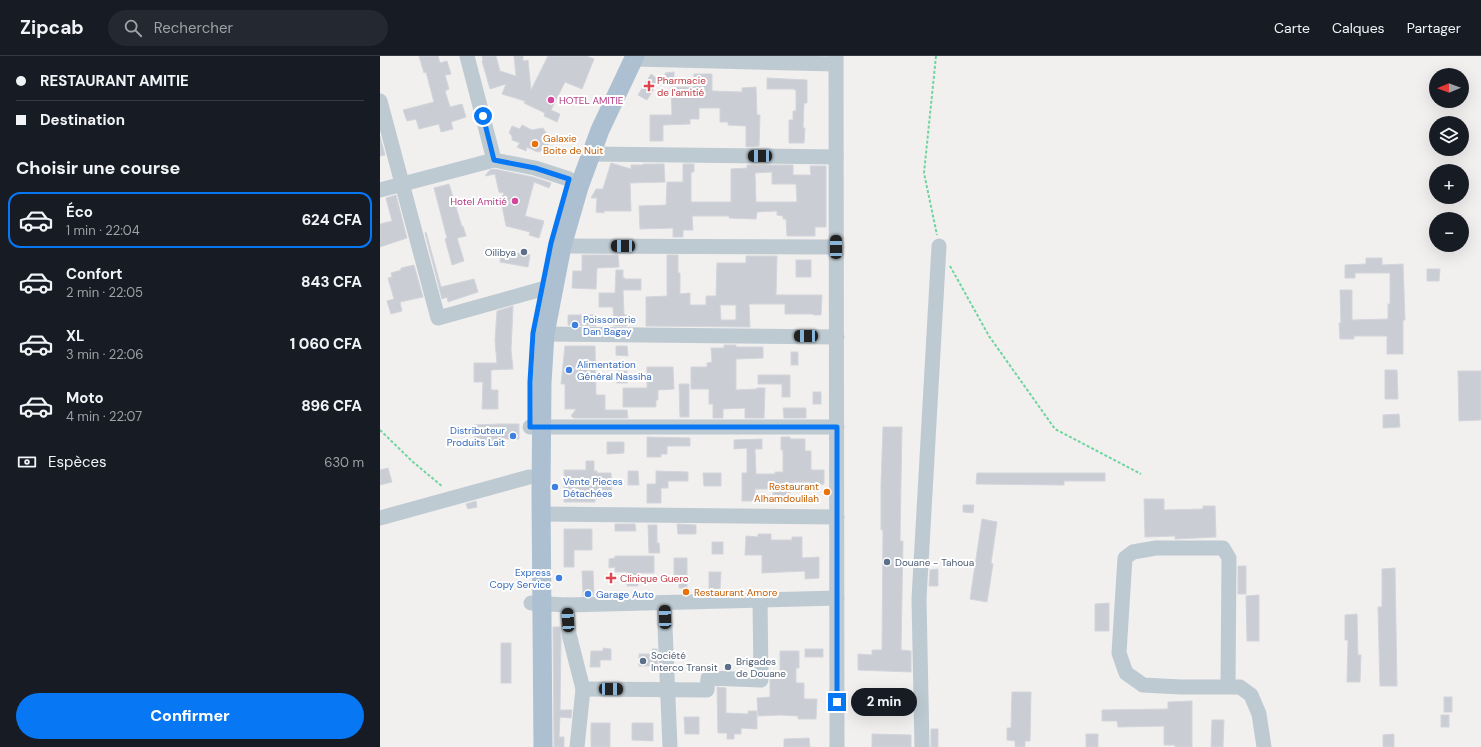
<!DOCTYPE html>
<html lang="fr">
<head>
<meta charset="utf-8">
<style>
  body { margin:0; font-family:"DM Sans",sans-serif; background:#242831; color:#f1f3f6; height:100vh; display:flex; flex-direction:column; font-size:15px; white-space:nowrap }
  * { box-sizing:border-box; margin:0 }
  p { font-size:13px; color:#9ea1a6 }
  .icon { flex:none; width:22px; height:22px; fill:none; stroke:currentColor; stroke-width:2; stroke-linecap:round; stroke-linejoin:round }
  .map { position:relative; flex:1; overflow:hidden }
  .side { display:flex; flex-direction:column; background:#171b24; width:380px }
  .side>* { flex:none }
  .banner { display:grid; align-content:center; height:88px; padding:0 16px; background:#171b24 }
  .needle { width:26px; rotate:269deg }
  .fabs { position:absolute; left:1049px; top:12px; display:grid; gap:8px }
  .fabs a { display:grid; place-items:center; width:40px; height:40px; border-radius:50%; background:#171b24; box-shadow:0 4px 16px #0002; font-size:20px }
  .end { position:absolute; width:18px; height:18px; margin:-9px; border:5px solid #0877f3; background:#fff; box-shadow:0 0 0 2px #fff }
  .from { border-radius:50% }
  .bubble { position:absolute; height:28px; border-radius:14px; background:#171b24; box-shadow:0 4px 16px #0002; font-size:13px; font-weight:800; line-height:28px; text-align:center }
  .car { position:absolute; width:12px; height:24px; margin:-12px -6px; border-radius:5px; box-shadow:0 0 3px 1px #0007; background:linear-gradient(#222 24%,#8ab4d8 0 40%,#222 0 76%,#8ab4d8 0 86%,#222 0) }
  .banner b { display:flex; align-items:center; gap:14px; height:38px; font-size:15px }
  .banner b+b { border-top:1px solid #363941 }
  .banner i { width:10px; height:10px; background:#f1f3f6 }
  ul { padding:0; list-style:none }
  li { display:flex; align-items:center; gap:12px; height:56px; margin:0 8px 6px; padding:0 8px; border:2px solid transparent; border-radius:12px }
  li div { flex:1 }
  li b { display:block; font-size:15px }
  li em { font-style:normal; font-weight:800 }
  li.selected { border-color:#0877f3 }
  li>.icon { width:36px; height:36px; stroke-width:1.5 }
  h2 { padding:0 16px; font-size:18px; line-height:48px }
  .pay { display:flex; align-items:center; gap:10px; height:44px; padding:0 16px; font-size:15px }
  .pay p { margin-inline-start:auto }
  .cta { display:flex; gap:8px; margin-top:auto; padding:8px 16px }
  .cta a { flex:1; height:46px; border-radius:24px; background:#0877f3; color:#fff; font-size:16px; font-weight:800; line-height:46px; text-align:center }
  header { display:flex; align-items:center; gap:24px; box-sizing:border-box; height:56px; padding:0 20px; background:#171b24; border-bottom:1px solid #363941 }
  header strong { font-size:19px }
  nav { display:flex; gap:22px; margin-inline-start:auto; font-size:14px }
  .search { width:280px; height:36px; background:#242831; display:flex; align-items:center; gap:10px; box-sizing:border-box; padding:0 14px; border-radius:22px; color:#9ea1a6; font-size:15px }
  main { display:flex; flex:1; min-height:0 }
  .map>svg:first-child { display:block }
  .building { fill:#caced4; stroke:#d2d5db; fill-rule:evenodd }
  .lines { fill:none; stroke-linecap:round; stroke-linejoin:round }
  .path { stroke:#6ed59e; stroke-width:2; stroke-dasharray:3 2; stroke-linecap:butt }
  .minor { stroke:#becad2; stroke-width:15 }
  .major { stroke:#acc0d1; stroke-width:19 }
  .route { stroke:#0877f3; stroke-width:5 }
  .health-dot { fill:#e0444e; stroke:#fff; stroke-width:1.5 }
  .hotel-dot { fill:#d1479c; stroke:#fff; stroke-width:1.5 }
  .food-dot { fill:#e8710a; stroke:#fff; stroke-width:1.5 }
  .service-dot { fill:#5c6f8a; stroke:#fff; stroke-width:1.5 }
  .shop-dot { fill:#3f7fe0; stroke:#fff; stroke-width:1.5 }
  .labels { text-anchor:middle; stroke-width:4; stroke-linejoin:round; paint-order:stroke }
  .health-label { font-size:10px; fill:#be3a42; stroke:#fff; text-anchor:start }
  .hotel-label { font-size:10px; fill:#b23c85; stroke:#fff; text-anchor:start }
  .food-label { font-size:10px; fill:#c56008; stroke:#fff; text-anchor:start }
  .service-label { font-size:10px; fill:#4e5e75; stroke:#fff; text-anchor:start }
  .shop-label { font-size:10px; fill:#366cbe; stroke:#fff; text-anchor:start }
</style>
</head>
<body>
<header>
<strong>Zipcab</strong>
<div class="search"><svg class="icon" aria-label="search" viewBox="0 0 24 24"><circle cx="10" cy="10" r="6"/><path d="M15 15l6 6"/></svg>Rechercher</div>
<nav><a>Carte</a><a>Calques</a><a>Partager</a></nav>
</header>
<main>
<section class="side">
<div class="banner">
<b><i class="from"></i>RESTAURANT AMITIE</b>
<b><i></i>Destination</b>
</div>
<h2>Choisir une course</h2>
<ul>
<li class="selected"><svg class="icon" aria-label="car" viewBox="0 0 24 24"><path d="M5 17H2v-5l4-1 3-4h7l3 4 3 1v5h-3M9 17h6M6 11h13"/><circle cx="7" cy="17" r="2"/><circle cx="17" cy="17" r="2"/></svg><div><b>Éco</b><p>1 min · 22:04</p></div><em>624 CFA</em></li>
<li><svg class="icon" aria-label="car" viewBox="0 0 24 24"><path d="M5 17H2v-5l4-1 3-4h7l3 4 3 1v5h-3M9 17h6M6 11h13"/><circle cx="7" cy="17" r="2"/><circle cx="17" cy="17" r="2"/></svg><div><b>Confort</b><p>2 min · 22:05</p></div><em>843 CFA</em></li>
<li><svg class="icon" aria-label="car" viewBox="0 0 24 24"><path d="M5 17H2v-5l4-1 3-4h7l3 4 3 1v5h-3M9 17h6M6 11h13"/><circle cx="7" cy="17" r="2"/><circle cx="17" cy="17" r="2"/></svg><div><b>XL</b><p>3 min · 22:06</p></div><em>1 060 CFA</em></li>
<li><svg class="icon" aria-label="car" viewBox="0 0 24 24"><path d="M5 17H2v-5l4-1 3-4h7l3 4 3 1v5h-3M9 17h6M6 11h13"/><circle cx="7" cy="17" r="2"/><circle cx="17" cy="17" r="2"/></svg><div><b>Moto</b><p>4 min · 22:07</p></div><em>896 CFA</em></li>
</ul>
<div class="pay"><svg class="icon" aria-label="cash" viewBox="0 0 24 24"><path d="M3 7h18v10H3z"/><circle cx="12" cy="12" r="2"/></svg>Espèces<p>630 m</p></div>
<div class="cta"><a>Confirmer</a></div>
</section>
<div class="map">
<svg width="1101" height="691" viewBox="0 0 1101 691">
  <rect width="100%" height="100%" fill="#f2efef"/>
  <g class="building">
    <path d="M39,0h19l2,7 7,-2 4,13 -6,1 4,14 -4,2 5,16 12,-3 4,13 -15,5 2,7 -12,3 -2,-8 -20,5 -3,-10 -9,2 -4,-11 31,-8 -8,-30 -2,1z"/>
    <path d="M102,0h14l4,15 16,5 -2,-20h9v5l5,-1 3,30 17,-34h38l8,3 -12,30 -17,-7 -14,28 9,4 -3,8 -13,-6 1,-3 -21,-10 1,-2 -23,-7 4,-10 -16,5 -8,-28 1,-1z"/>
    <path d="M294,16v9h-9v-8z"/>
    <path d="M271,18l8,6 -12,20 -9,-5z"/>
    <path d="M314,18h18v17l30,1v-4l14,-1 1,28h3l-1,31 -13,1v-21l-18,-1v-3h-8v-14h-21v11h-9v5l-27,1v16h-13v-26h22l-1,-28h23z"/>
    <path d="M387,22l40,2v23h-3l-1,25h2l-1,15h-15v-23h4v-9h3v-21h-2v-1h-27z"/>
    <path d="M142,69l10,5 11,-2 6,9v6l-2,4 -8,5 -4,-1 -8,-4 -1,4 -9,-4 3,-4 -8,-3v-4l-3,-3 3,-7 8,3z"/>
    <path d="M0,80l5,19 -5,1z"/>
    <path d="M231,107l20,6v-4h12v-1h21l1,18 -35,1 1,28h-27v2l-8,-1 1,-14h-6l5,-9h7z"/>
    <path d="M303,108h11v8h-3v30h40v-33l16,-1v-3h46v10h18l-1,-9h16v61h-11v9h-28l-1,-17h-3v-3l-6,-1v-4l-20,1 -1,7 -27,-1v-2h-37l1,14h-10v7h-10v-9l-33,1 -1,-23 27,-1 1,-23h16zM392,116v12h24l1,18h-41l-1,-29z"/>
    <path d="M114,113l39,8 18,6 -2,5 -15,-6 -9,34 19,5 -5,17 -10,-3 1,-3 -24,-6 -5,-26 3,-7 -5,-1 -4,-18 -10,2 5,-6z"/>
    <path d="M69,128l13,43 1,-1 3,10 -9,2 7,23 -12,4 -7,-26 2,-1 -13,-50z"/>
    <path d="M16,139l11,43 -27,9v-23l12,-3 -6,-23z"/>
    <path d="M46,176l15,55 33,-8 4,13 -30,10 -1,-5 -5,2 -17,-66z"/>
    <path d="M121,194l29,5 -2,12 -28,-5z"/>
    <path d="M202,199h36l1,12 -22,1 -1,21 -24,-1 1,-17h9z"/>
    <path d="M287,199h11v18h2v21l10,-1v12h16v-9h10l1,-33h29v-7h31l-1,39h46l-1,20h-8v-1h-28v-10h-36l1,23 -104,-1v-29l21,-1zM340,249h16v15h-15z"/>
    <path d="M986,202h16v7l21,-1 2,56h-2v34h-16v-18h-33v3h-14l-1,-16h2l-1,-33h12v30l36,-1v-15h2v-31h-35v5h-10v-13l21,-1z"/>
    <rect x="416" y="204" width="15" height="17"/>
    <path d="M34,209l9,32 -23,5 2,9 -11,3 -4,-13 7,-2 -6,-21 4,-1 -1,-4 10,-3v-2z"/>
    <path d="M1047,213h13l-1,12h-12z"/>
    <path d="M236,214h7v8h2v1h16v11h-18l1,25h3v11h-13l-1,-19h-14v-14h16z"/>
    <path d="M133,250l-2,44 2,19 -22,1v20h7v19h-16l1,-27h-9v-19h23l-2,-22 2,-30z"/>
    <path d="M188,259h28v11l-28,-1z"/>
    <path d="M344,289h12v2h27v11l-27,1v31l21,-1v-1h8l-1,30h-19v-10l-22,1v9h-10v-14h-4v-15h-18v-22h16v-4l5,-1 -1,-14h13z"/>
    <path d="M185,290h30l1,49h9v15h22l1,8h-54l-3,-2 5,-7h-11v-25h-4z"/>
    <path d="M236,290h11l1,10 -12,-1z"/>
    <rect x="411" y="296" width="7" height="13"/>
    <path d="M267,311h26l1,22 -16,1v10h-2v7h-33v-19h24z"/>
    <path d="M1005,314h12l1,29h-13z"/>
    <rect x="237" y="315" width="10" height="12"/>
    <path d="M1078,315h23v49l-22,1z"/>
    <path d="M378,319h32v22h-8v-13h-24z"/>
    <path d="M299,328h10v33h-9z"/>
    <rect x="433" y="336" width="8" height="12"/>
    <path d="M403,352h23v10h-22z"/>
    <path d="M1019,358l1,13 -17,1v-13z"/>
    <path d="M120,368h19v15h-26v8l-6,-7 -12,1 -1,-16z"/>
    <path d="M503,371h19l-2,114h3l-2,109 10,1v21l-53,-2v-16l14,1v-5h10l1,-120h-2v-45z"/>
    <path d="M267,381l43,1v8h-23v8h-6v3h-14z"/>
    <path d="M401,381h9v2h15v12h6v19h13v14l-14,1v-3h-17v8h-3v7h-17v-8h-18v12h-13v-28h5v-25l-13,1v-9l28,-1v10h-7l1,25h19v-2h8v-22h-2z"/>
    <path d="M227,386h17v11l-17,1z"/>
    <path d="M206,405h8v10h3v2h14l1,25 -17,1v3h-31v-32h22z"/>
    <path d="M8,412l4,14 -12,3v-15z"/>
    <path d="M248,415h10l1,14h-11z"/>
    <path d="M276,415l32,1v9h-20v7h-7v15h-14v-19h9z"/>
    <path d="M323,417h18v13h-17z"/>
    <path d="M597,417h128v8h-41v4l-88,-1z"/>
    <path d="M764,443h20v11l39,-1v-3h12l1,31 -41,2v-3l-30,1z"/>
    <path d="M96,445l1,6 -9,2 -2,-5z"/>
    <path d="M583,449h11l-1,8 -10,-1z"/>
    <path d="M602,463l15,3 -6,41 2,1 -6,38 -17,-3z"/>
    <path d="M235,468h20l1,7h-21z"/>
    <path d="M297,468l19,1v9h-18z"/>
    <path d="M268,469h9v18h2l1,10h-11z"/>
    <path d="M184,473h28v21h-18v17h-10z"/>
    <path d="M378,478h13v6h21v-3h10v21l17,-1v21l-14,1v-8l-43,2v-18h-17l1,-19 12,1z"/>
    <rect x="332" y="486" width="11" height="12"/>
    <path d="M235,500h39v17h-16v13h-11v-14h-12v-5l-6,1v-9l6,-1z"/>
    <path d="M294,502h13v30h-8v-13h-5z"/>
    <rect x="858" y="510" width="8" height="28"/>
    <path d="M1015,512l2,118h-17l-2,-79h4v-38z"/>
    <path d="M558,513v17h-9l1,-16z"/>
    <path d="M202,515h11l1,24 -11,1z"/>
    <path d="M329,516h12l-1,17h-11z"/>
    <path d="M879,539v46h-12l-1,-45z"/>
    <path d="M729,547v28h-14v-27z"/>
    <path d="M977,558l1,41h3l-1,27h-13l1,-42h-3v-25z"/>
    <path d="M173,571h7l1,12 -1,71h12l-1,8 -11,-1 -1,20h5v10h-10z"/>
    <rect x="121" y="587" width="10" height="40"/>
    <path d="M223,592l8,1v11h-11v7h-10l1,-16h12z"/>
    <path d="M272,593h5l1,17h-19v-12h13z"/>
    <rect x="425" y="593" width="18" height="8"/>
    <path d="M400,595h19v17h-3v15h8v16h13l-1,20h-18v-3l-17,-1 -23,1 -1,-18 13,-1v-19l10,-1z"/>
    <path d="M337,631l9,1v25l22,1v-3h9v18l-16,-1v6h-7v5h-7v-6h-9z"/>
    <path d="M632,636h19l-1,49h-5v6h-10v-6l-8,-1v-12h4z"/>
    <path d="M531,637v17l-51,1v-11h15l-1,-6z"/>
    <rect x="1064" y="641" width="8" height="15"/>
    <path d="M812,645v46h-17v-2h-11v-19l-46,1 -1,-6h-15v-11l66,-1v-7z"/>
    <rect x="1061" y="659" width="8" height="12"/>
    <path d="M304,661h15v17h-14z"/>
    <path d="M832,664h12l-1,27h-12z"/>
    <rect x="211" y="667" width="19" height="24"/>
    <path d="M252,667h21v18l-21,-1z"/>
    <rect x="551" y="673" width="7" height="18"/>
    <path d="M492,678l39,1v12h-39z"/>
    <rect x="706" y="678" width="12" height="13"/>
    <path d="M1014,678v13h-11v-12z"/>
    <path d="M429,682l1,9h-26v-8z"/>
  </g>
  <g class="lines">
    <g class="path">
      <path d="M556,0l-12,117 13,62"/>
      <path d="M570,210l39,70 66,93 86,45"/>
      <path d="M0,374l33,32 30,25"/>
    </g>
    <g class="minor">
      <path d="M87,0l27,104"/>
      <path d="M456,0l1,691"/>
      <path d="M254,3l202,5"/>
      <path d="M0,45l58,217 104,-29"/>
      <path d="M211,98l245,3"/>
      <path d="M0,134l114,-30 41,8 34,11"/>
      <path d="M182,190l275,1"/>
      <path d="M165,278l292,3"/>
      <path d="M150,371h307"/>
      <path d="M162,458l295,3"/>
      <path d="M0,462l149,-41"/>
      <path d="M151,547l36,2 270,-7"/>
      <path d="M284,547l6,144"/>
      <path d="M187,549l2,29 14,55 -6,58"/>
      <path d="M848,631l1,-129 -6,-10h-67l-23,4 -8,6 -6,95 7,20 17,12 38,2h59l11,8 8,19 5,33"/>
      <path d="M203,633l124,1 1,-12 53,2 -1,-80"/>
      <path d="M542,691l-3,-148 20,-353"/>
    </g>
    <path class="major" d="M163,691l-2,-253 1,-111 3,-49 17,-88 17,-59 21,-57 35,-74"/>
  </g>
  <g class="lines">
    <path class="route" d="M103,60l11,44 41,8 34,11 -18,64 -18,90 -3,49v45h307v275"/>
  </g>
  <g class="health-dot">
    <path d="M267 24h4v4h4v4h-4v4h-4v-4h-4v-4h4z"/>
    <path d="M229 516h4v4h4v4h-4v4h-4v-4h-4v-4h4z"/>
  </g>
  <g class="hotel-dot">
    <circle cx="171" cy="44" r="4"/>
    <circle cx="135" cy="145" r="4"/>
  </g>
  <g class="food-dot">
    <circle cx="155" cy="88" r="4"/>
    <circle cx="447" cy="436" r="4"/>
    <circle cx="306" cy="536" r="4"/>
  </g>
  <g class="service-dot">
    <circle cx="144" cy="196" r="4"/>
    <circle cx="507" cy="506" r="4"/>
    <circle cx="263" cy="605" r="4"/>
    <circle cx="348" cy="611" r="4"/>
  </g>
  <g class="shop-dot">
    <circle cx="195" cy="269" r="4"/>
    <circle cx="189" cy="314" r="4"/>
    <circle cx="133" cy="380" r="4"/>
    <circle cx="175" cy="431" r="4"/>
    <circle cx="179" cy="522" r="4"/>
    <circle cx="208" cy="538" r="4"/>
  </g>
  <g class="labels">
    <g class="health-label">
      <text x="277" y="28">Pharmacie<tspan x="277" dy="12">de l'amitié</tspan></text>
      <text x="240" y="526">Clinique Guero</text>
    </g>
    <g class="hotel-label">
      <text x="179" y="48">HOTEL AMITIE</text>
      <text x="127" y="149" text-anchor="end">Hotel Amitié</text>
    </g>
    <g class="food-label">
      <text x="163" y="86">Galaxie<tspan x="163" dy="12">Boite de Nuit</tspan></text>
      <text x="439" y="434" text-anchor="end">Restaurant<tspan x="439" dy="12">Alhamdoulilah</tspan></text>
      <text x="314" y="540">Restaurant Amore</text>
    </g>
    <g class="service-label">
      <text x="136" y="200" text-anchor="end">Oilibya</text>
      <text x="515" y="510">Douane - Tahoua</text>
      <text x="271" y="603">Société<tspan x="271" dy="12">Interco Transit</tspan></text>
      <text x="356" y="609">Brigades<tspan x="356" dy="12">de Douane</tspan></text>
    </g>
    <g class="shop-label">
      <text x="203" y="267">Poissonerie<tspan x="203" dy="12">Dan Bagay</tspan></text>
      <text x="197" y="312">Alimentation<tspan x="197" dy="12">Général Nassiha</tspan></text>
      <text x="125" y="378" text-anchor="end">Distributeur<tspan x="125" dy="12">Produits Lait</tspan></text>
      <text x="183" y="429">Vente Pieces<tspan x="183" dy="12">Détachées</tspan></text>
      <text x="171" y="520" text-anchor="end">Express<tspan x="171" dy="12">Copy Service</tspan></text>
      <text x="216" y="542">Garage Auto</text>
    </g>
  </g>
</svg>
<div class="fabs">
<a><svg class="needle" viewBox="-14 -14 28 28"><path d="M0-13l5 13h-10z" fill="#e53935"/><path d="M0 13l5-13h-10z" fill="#9ea1a6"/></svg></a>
<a><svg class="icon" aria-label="layers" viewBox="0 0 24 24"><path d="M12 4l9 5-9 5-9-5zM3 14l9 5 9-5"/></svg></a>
<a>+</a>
<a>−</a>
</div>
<i class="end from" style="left:103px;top:60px"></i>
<i class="end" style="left:457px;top:646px"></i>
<div class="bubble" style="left:471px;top:632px;width:66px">2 min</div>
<i class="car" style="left:380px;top:100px;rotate:270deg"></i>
<i class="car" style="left:243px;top:190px;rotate:270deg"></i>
<i class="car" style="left:456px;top:191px;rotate:0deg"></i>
<i class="car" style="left:426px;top:280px;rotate:270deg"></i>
<i class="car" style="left:285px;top:561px;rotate:358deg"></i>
<i class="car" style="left:188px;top:564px;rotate:357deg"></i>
<i class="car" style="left:231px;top:633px;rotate:91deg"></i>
</div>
</main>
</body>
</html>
